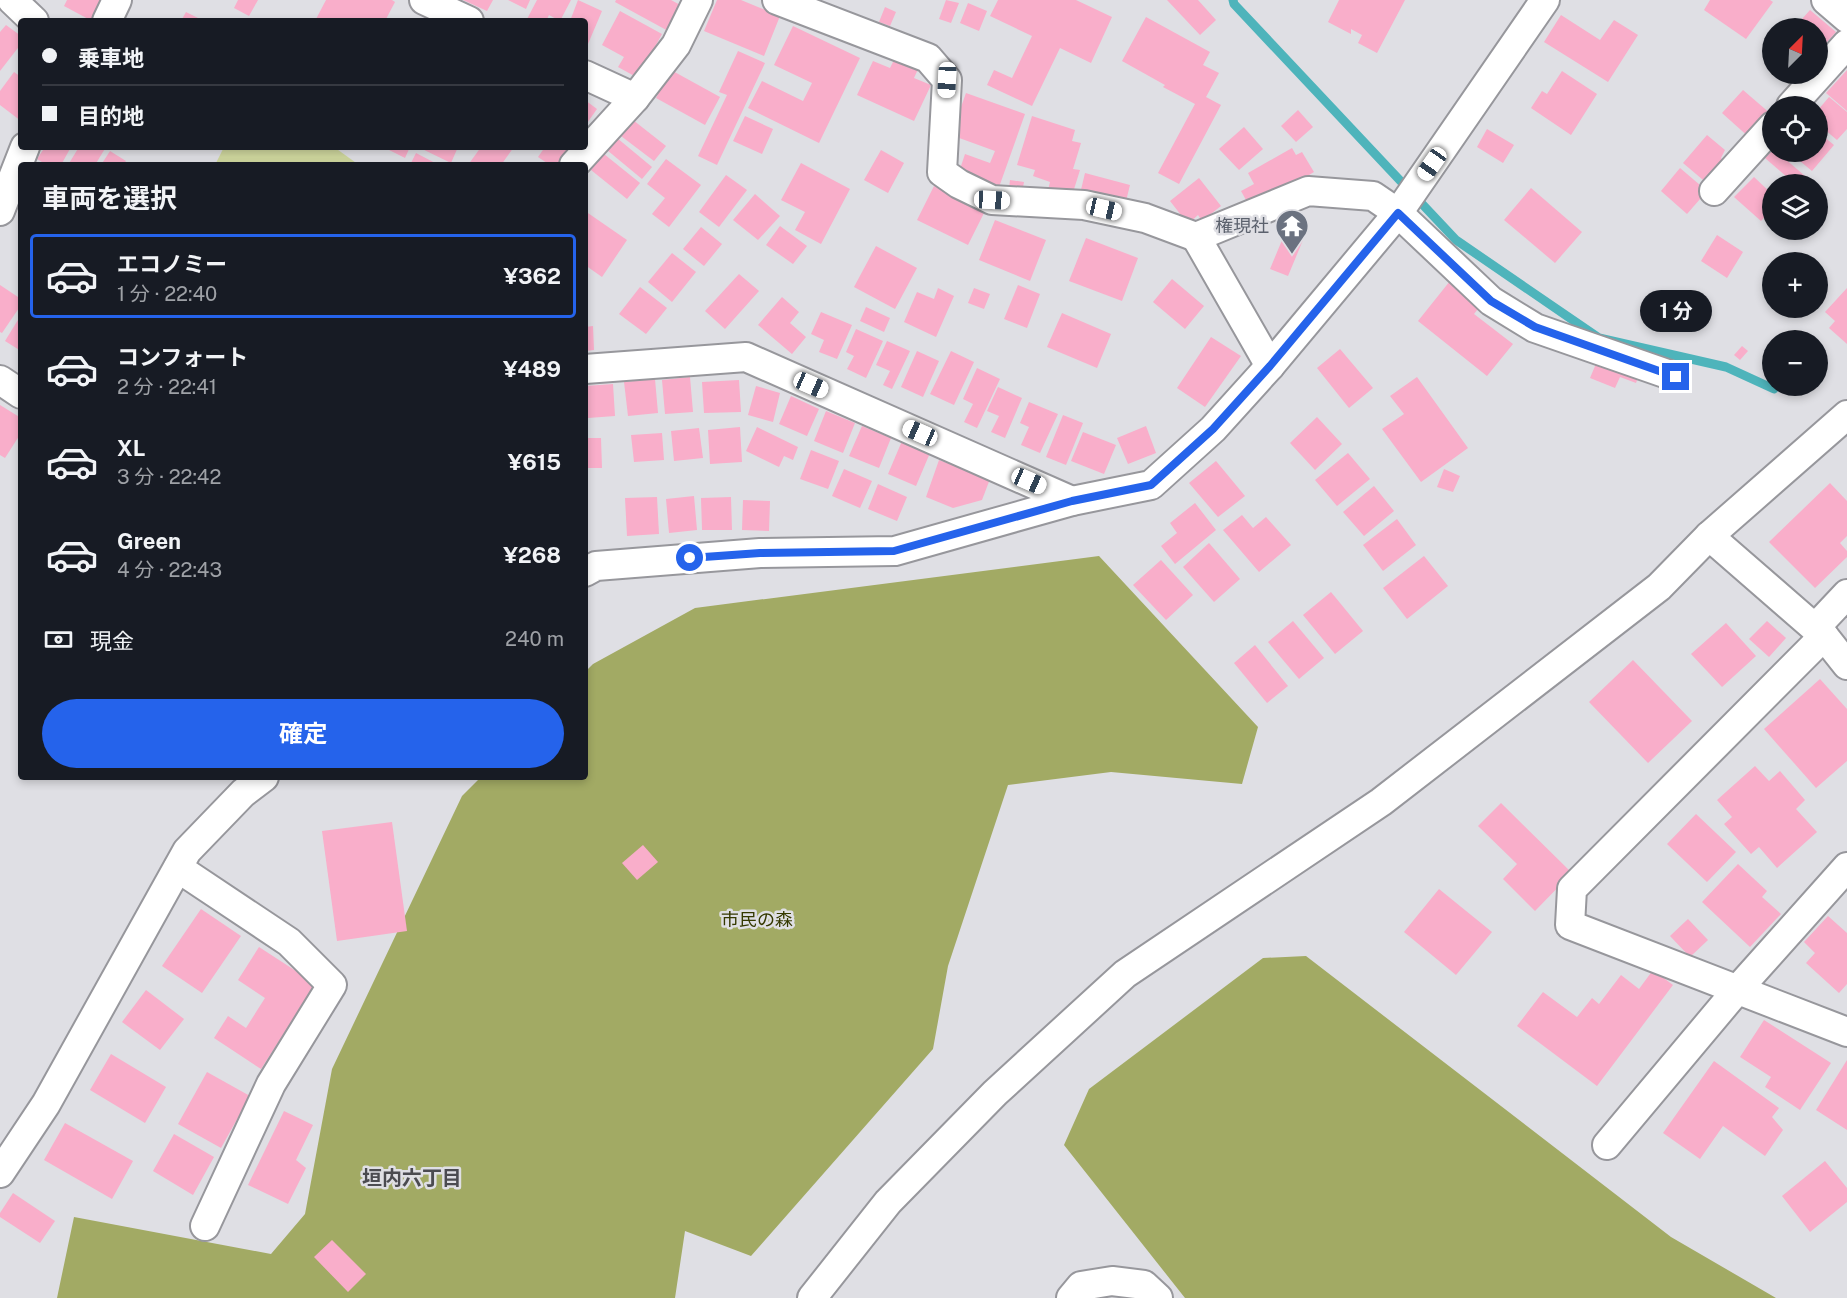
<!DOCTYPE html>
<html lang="ja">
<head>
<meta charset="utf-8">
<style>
  body { margin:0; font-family:"Public Sans","Noto Sans JP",sans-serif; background:#20242c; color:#f1f3f6; height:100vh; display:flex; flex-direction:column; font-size:22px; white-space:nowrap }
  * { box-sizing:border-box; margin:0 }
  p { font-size:20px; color:#9ea1a6 }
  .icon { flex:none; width:33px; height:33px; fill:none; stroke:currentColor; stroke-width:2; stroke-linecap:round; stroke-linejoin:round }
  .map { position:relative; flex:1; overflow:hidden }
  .drawer { position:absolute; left:18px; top:162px; width:570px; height:618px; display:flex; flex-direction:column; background:#171b24; border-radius:6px; box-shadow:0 3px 9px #0003 }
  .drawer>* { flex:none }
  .hud { position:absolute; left:18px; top:18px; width:570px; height:132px; border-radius:6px; box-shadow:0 3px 9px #0003; display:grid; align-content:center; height:132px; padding:0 24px; background:#171b24 }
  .needle { width:39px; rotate:24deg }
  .fabs { position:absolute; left:1762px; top:18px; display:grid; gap:12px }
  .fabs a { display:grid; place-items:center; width:66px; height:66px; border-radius:50%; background:#171b24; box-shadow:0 3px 9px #0003; font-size:30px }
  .end { position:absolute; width:27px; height:27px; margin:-14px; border:8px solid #2563eb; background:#fff; box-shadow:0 0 0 3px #fff }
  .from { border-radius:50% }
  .bubble { position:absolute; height:42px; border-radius:21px; background:#171b24; box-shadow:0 3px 9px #0003; font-size:20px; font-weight:700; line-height:42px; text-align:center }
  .car { position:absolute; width:18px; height:36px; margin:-18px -9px; border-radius:8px; box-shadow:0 0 4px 2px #0007; background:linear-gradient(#fff 24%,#345 0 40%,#fff 0 76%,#345 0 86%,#fff 0) }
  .hud b { display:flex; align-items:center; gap:21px; height:57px; font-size:22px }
  .hud b+b { border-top:2px solid #363941 }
  .hud i { width:15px; height:15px; background:#f1f3f6 }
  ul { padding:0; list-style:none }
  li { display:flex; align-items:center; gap:18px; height:84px; margin:0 12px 9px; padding:0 12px; border:3px solid transparent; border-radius:6px }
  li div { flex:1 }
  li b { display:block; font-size:22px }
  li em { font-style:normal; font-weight:700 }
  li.on { border-color:#2563eb }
  li>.icon { width:54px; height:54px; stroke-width:1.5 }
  h2 { padding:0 24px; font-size:27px; line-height:72px }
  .pay { display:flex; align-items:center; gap:15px; height:66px; padding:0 24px; font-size:22px }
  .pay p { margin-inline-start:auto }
  .primary-button { display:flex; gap:12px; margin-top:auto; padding:12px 24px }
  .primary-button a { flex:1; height:69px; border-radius:36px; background:#2563eb; color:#fff; font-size:24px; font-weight:700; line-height:69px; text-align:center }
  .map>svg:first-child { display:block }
  .green { fill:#cfd79e }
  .forest { fill:#a2aa64 }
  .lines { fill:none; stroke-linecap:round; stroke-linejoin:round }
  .stream { stroke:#4eb4bb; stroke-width:9 }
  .building { fill:#f9aeca }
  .minor-casing { stroke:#97979c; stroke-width:32 }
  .minor { stroke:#fff; stroke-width:28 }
  .route { stroke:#2563eb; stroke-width:8 }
  .labels { text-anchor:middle; stroke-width:5; stroke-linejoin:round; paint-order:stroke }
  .worship-label { font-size:18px; fill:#5b616d; stroke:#dfdfe4; text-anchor:end }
  .park-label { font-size:18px; fill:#353900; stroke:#dfdfe4 }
  .neighbourhood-label { font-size:20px; font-weight:bold; fill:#4b4b50; stroke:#dfdfe4 }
</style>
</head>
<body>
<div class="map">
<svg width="1847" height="1298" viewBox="0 0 1847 1298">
  <rect width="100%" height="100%" fill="#dfdfe4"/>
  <path class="green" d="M224,147h110l25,18h-144z"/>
  <g class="forest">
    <path d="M1099,556l159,171 -16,57 -131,-12 -103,13 -60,181 -15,83 -182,207 -66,-25 -10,67h-618l17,-81 197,37 34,-40 27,-145 130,-273 19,-19h104v-105l8,-8 102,-56z"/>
    <path d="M1306,956l365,281 105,61h-591l-121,-153 25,-56 174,-131z"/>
  </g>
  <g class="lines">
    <path class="stream" d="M1233,0l1,4 222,236 143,98 127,29 48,22"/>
  </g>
  <g class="building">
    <path d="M67,0h37l-12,21 -28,-15z"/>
    <path d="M238,0h20l-9,16 -15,-8z"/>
    <path d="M326,0h66l3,2 -10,19h-70z"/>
    <path d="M463,0h30l-6,11z"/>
    <path d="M508,0h22l-4,9z"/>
    <path d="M537,0h34l-11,21 -11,-6 -3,6h-20z"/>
    <path d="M578,0l24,11 -17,40v-30h-15z"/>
    <path d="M616,0h55l13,7 -14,25 -55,-30z"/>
    <path d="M717,0h24l39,16 -16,40 -60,-25z"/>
    <path d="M946,0l13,3 -8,20 -12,-4z"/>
    <path d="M998,0h78l36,17 -21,46 -31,-15 -28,58 -45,-21 7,-15 18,8 20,-42 -42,-20z"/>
    <path d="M1167,0h31l18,20 -16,15z"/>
    <path d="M1339,0h66l-28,53 -19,-10 4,-8 -11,-6v5l-23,-12z"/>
    <path d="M1710,0h60l3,2 -27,37 -42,-29z"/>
    <path d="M968,3l19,8 -8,20 -19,-8z"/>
    <path d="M885,7l11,5 -6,14 -11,-4z"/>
    <path d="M1810,10l26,22 -18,20v-24h-24z"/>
    <path d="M620,11l42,23 -24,44 -20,-11 6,-10 -22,-12z"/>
    <path d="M186,12l18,9h-23z"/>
    <path d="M1561,15l39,25 14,-20 24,15 -30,47 -64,-40z"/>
    <path d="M1146,17l64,35 -7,13 16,8 -13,24 15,8 -42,79 -21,-11 37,-69 -32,-17 2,-2 -43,-24z"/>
    <path d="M6,25l15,11v8l-21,27v-39z"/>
    <path d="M793,26l67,32 -41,85 -71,-35 14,-27 41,20 9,-18 -38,-18z"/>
    <path d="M738,51l27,12 -48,102 -19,-9 29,-61 -8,-3z"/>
    <path d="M896,56l23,11 -5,11 17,7 -17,36 -57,-26 16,-34 17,7z"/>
    <path d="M671,70l49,27 -15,28 -49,-27z"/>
    <path d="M1847,70v41l-21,-18z"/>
    <path d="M1562,71l35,23 -26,41 -40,-27 11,-17 5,3z"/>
    <path d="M14,72l7,5v44l-21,-16v-14z"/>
    <path d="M1780,74h26l-5,5 -5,-4 -7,7z"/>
    <path d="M1743,90l29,25 -21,24 -29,-26z"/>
    <path d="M966,93l59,21 -27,76 -40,-15 7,-21 25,9 5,-12 -44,-16z"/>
    <path d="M1829,97l18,15v17l-10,11 -19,-16v-14z"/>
    <path d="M585,100l12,9 -12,17z"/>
    <path d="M1298,110l15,17 -17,15 -15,-16z"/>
    <path d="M745,116l28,13 -11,25 -29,-13z"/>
    <path d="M1032,116l43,14 -3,11 9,2 -8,26 7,1 -10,32 -23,-8 3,-12 -17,-6 2,-6 -18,-5z"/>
    <path d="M633,120l33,26 -12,15 -33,-25z"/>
    <path d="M1244,127l19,22 -24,21 -20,-21z"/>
    <path d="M1487,129l27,16 -11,18 -26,-16z"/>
    <path d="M1818,132l16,13 -22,26 -23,-19h29z"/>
    <path d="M1707,135l18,15 -4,8 7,7 -19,20 -26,-22z"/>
    <path d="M617,138l35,29 -10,12 -35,-29z"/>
    <path d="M45,147h26l-10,18h-14l-10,-6z"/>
    <path d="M79,147h27l-11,18h-27z"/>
    <path d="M383,147h27l-5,11z"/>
    <path d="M418,147h40l-7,16z"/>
    <path d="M481,147h33l-13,18h-33z"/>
    <path d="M545,147h26l-12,18h-9l-12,-8z"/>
    <path d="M1292,148l4,7 6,-3 12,20 -63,37 -10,-18 13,-7 -6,-11z"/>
    <path d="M881,150l23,13 -16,30 -24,-13z"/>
    <path d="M110,151l16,10 -3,4h-22z"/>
    <path d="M1771,152h6l28,24 -8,8h-2l-30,-26z"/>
    <path d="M416,153l23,12h-29z"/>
    <path d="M604,154l36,29 -13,16 -36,-29z"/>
    <path d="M666,159l35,26 -32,42 -17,-13 13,-16 -18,-14z"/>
    <path d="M801,163l49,26 -29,55 -26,-14 10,-18 -24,-12z"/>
    <path d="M1680,168l27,23 -20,23 -26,-23z"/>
    <path d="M1085,173l45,12 -6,24 -45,-11z"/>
    <path d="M726,175l21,15 -28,37 -20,-15z"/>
    <path d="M1754,177l19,18v13l-12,13 -27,-24z"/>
    <path d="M1199,178l22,28 -19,15 -4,-6 -10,9 -18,-23z"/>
    <path d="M1010,180l14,2 -3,16 -13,-2z"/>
    <path d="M934,186l51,25 -17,34 -51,-25z"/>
    <path d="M1531,188l51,44 -27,31 -51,-43z"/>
    <path d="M755,194l25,22 -22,24 -25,-20z"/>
    <path d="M585,211l42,29 -25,37 -17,-12z"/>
    <path d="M995,220l51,20 -16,41 -51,-21z"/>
    <path d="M780,226l27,20 -14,18 -27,-19z"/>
    <path d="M701,227l21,17 -18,22 -21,-17z"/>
    <path d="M1285,233l18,7 -15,36 -18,-7z"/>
    <path d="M1717,235l26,17 -16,26 -26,-17z"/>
    <path d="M1086,238l52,20 -16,43 -53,-20z"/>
    <path d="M876,246l41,22 -22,41 -41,-22z"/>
    <path d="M672,253l24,19 -24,30 -24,-20z"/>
    <path d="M739,274l20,17 -34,38 -20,-18z"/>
    <path d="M1172,279l32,27 -19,23 -32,-27z"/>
    <path d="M1450,281l31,24 -7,9 39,30 -26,32 -69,-55z"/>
    <path d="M0,285l21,14v6l-19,28 -2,-1z"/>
    <path d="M1018,285l22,9 -13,34 -23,-9z"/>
    <path d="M640,287l27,21 -21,26 -27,-20z"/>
    <path d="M938,288l16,8 -18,41 -32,-15 13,-30 17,7z"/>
    <path d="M974,288l16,6 -6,15 -16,-6z"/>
    <path d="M1847,288v56l-18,-16 6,-7 -10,-9z"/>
    <path d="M782,297l17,15 -9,11 16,14 -14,17 -34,-29z"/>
    <path d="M866,307l24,11 -6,14 -24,-11z"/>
    <path d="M821,312l31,13 -15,34 -18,-7 5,-12 -13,-6z"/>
    <path d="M1062,313l49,21 -14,34 -50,-21z"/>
    <path d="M21,315v36l-16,-10z"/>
    <path d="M593,326l1,24 -9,1v-24z"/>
    <path d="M856,329l27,12 -17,37 -19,-9 7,-13 -8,-4z"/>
    <path d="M1211,337l30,19 -36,51 -28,-19z"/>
    <path d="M887,341l23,10 -18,38 -9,-4 7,-14 -14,-6z"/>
    <path d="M1742,346l6,5 -8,9 -6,-5z"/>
    <path d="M1340,349l33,39 -24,20 -32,-40z"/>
    <path d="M917,351l22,10 -16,36 -22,-10z"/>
    <path d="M951,351l23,11 -20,43 -24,-11z"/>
    <path d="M1598,359l41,16 -3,8 -16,-6 -5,11 -25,-10z"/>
    <path d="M977,368l23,11 -23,49 -13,-6 9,-18 -10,-5z"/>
    <path d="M690,377l3,35 -28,2 -3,-34z"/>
    <path d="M1417,377l51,71 -47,34 -39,-53 22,-15 -14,-18z"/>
    <path d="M655,379l3,34 -30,3 -4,-34z"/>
    <path d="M739,380l2,32 -37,1 -2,-31z"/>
    <path d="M613,384l2,32 -27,2 -3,-32z"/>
    <path d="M756,386l24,7 -7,29 -25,-7z"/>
    <path d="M998,387l24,11 -17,40 -14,-6 8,-16 -12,-5z"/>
    <path d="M791,396l28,13 -12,27 -28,-12z"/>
    <path d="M1029,402l29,12 -18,39 -19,-8 8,-18 -9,-4z"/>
    <path d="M0,405l21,13v15l-16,25 -5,-3z"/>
    <path d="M826,411l29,12 -12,30 -29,-12z"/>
    <path d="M1063,415l20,8 -17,42 -20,-8z"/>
    <path d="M1317,417l25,27 -27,26 -25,-27z"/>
    <path d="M862,426l29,12 -12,30 -30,-12z"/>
    <path d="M1146,426l10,27 -28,11 -11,-26z"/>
    <path d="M740,427l2,35 -32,2 -2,-34z"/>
    <path d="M757,427l41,20 -5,13 -9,-4 -5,11 -33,-16z"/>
    <path d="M699,428l4,30 -29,3 -3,-30z"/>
    <path d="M1083,432l33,13 -12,29 -33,-13z"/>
    <path d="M662,433l2,27 -30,2 -3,-27z"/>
    <path d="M585,438h16l1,30h-17z"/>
    <path d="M902,441l28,12 -14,33 -28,-12z"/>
    <path d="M811,450l28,11 -11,28 -28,-10z"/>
    <path d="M1348,453l22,26 -33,27 -22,-26z"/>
    <path d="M939,460l51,19 -8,21 -29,8 -27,-11z"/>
    <path d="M1216,461l29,35 -27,21 -29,-34z"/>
    <path d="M844,469l28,12 -12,27 -28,-12z"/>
    <path d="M1444,469l16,7 -7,16 -16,-5z"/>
    <path d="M1830,483l17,18v35l-7,7 7,8v6l-32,31 -46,-46z"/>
    <path d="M878,484l29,13 -10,24 -29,-12z"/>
    <path d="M1374,486l20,25 -30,25 -21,-24z"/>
    <path d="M694,496l3,34 -28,3 -3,-34z"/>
    <path d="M657,497l2,37 -32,2 -2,-38z"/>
    <path d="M731,497l1,33h-30l-1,-32z"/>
    <path d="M743,500l27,1 -1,30 -27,-1z"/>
    <path d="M1195,503l21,27 -41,34 -14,-18 16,-13 -7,-10z"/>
    <path d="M1242,515l11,13 13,-11 25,28 -32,27 -36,-42z"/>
    <path d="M1397,519l19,26 -33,26 -20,-26z"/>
    <path d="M1209,543l31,36 -26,23 -31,-35z"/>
    <path d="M1424,556l24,30 -41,33 -24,-31z"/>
    <path d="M1161,560l32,35 -27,25 -33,-35z"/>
    <path d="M1331,592l32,39 -28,23 -32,-39z"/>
    <path d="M1293,621l31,37 -25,21 -31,-37z"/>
    <path d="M1767,621l19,17 -17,19 -20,-18z"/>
    <path d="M1726,623l30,33 -34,31 -31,-33z"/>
    <path d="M1255,645l33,41 -21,17 -33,-40z"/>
    <path d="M1633,660l59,61 -44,42 -59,-61z"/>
    <path d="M1820,679l27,30v52l-31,27 -52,-59z"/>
    <path d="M1755,766l14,15 11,-10 25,29 -9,9 21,23 -40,36 -18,-21 -8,7 -27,-30 8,-7 -15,-17z"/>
    <path d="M1501,803l71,70 -37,38 -32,-32 14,-15 -39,-38z"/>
    <path d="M1696,814l40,38 -29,30 -40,-38z"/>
    <path d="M392,822l15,109 -70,10 -15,-110z"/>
    <path d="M643,845l15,17 -21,18 -15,-17z"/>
    <path d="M1738,864l29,27 -5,6 19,17 -31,33 -48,-45z"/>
    <path d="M1439,889l53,43 -36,43 -52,-43z"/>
    <path d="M201,909l40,27 -39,57 -40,-27z"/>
    <path d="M1828,916l19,17v51l-8,9 -33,-30 9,-10 -11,-11z"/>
    <path d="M1688,919l20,21 -18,17 -20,-21z"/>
    <path d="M259,947l57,37 -55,85 -47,-31 14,-22 18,12 19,-30 -27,-18z"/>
    <path d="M1653,970l20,15 -76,101 -80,-60 26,-34 34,25 15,-19 7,6 22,-29 18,14z"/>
    <path d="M146,990l38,29 -24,31 -38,-28z"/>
    <path d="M1764,1020l67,43 -31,47 -35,-23 6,-10 -31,-20z"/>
    <path d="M111,1054l55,33 -21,36 -55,-33z"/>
    <path d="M1847,1060v70l-31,-20z"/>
    <path d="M1714,1061l65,47 -7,9 11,13 -18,26 -42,-30 -23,33 -37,-26z"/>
    <path d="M207,1072l43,24 -29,52 -43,-24z"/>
    <path d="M284,1111l29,14 -17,35 10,8 -18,36 -40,-19z"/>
    <path d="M65,1123l68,38 -21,38 -68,-39z"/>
    <path d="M174,1134l40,23 -21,38 -40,-24z"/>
    <path d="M1825,1161l22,27v14l-37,30 -28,-36z"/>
    <path d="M13,1193l42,28 -15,22 -40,-26v-4z"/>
    <path d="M332,1240l34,34 -18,18 -34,-35z"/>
  </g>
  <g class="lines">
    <g class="minor-casing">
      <g id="minor">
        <path d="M12,0l22,21"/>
        <path d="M424,0l45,21"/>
        <path d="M777,0l151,58 19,22 -5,92 17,12 33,16 92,5 61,13 51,19 112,-46 65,5 25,17 93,88 44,27 141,49"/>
        <path d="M1826,0l21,18"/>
        <path d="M107,21l10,-21"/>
        <path d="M585,75l50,23"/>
        <path d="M1791,106l56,-62"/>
        <path d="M574,165l61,-67 41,-53 22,-45"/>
        <path d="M1714,191l59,-65"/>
        <path d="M0,211l25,-64"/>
        <path d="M1196,237l74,129"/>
        <path d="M585,369l161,-12 326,144"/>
        <path d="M0,380l21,14"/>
        <path d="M1709,536l115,100 23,29"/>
        <path d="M585,572l11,-6 164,-13 135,-2 177,-50 79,-16 62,-56 57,-63 128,-153 147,-213"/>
        <path d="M1815,628l32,-34"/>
        <path d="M1824,636l-252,253 -2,36 277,107"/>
        <path d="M178,868l111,74 43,43 -61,99 -66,142"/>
        <path d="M1607,1145l130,-155 110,-123"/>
        <path d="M0,1173l46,-69 141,-253 56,-58 21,-16"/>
        <path d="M812,1298l76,-96 107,-109 130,-119 256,-172 278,-215 50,-51 138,-121"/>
        <path d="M1071,1298l10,-12 31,-5 32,4 14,13"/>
      </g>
    </g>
    <use href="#minor" class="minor"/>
  </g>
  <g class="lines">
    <path class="route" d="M690,558l70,-5 134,-2 178,-50 79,-16 62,-56 57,-63 128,-153 93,88 44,26 141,50"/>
  </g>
  <defs>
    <g id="temple-pin" transform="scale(1.725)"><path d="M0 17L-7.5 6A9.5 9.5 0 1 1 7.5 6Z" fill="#6b7280" stroke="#dfdfe4"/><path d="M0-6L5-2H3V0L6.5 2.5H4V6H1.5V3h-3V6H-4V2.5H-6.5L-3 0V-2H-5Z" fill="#fff"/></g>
  </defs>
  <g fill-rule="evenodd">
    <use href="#temple-pin" x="1292" y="226"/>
  </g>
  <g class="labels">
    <g class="worship-label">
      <text x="1269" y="232">権現社</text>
    </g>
    <g class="park-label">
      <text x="757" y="926">市民の森</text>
    </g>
    <g class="neighbourhood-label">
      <text x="412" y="1185">垣内六丁目</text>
    </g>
  </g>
</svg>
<div class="fabs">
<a><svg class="needle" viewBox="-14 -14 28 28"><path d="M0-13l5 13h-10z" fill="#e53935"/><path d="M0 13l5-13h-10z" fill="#9ea1a6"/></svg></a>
<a><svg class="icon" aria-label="locate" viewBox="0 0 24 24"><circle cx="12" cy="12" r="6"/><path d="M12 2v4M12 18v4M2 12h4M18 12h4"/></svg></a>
<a><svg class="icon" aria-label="layers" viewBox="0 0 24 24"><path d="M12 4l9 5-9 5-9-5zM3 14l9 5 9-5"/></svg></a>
<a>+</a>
<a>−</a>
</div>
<i class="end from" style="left:690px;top:558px"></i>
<i class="end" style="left:1676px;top:377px"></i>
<div class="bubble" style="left:1640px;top:290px;width:72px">1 分</div>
<i class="car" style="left:947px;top:80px;rotate:183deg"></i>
<i class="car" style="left:1432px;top:164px;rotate:215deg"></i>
<i class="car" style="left:992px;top:200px;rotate:93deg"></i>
<i class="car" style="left:1104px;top:209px;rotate:103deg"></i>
<i class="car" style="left:811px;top:385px;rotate:114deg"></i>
<i class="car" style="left:920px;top:433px;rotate:294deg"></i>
<i class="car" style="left:1029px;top:481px;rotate:114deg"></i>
<div class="hud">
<b><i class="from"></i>乗車地</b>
<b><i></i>目的地</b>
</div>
<section class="drawer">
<h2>車両を選択</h2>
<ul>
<li class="on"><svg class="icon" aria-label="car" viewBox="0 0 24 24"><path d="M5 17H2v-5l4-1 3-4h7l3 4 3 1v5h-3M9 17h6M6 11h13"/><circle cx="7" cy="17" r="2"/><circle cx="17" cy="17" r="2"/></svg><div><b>エコノミー</b><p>1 分 · 22:40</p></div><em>¥362</em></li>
<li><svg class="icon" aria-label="car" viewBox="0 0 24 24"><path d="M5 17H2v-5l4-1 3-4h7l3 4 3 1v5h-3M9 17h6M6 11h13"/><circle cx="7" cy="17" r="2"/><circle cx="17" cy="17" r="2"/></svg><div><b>コンフォート</b><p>2 分 · 22:41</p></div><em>¥489</em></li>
<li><svg class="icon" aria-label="car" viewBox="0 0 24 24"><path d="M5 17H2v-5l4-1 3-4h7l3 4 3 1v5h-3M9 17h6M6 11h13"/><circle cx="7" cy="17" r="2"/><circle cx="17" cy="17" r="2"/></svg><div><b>XL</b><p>3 分 · 22:42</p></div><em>¥615</em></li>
<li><svg class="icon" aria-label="car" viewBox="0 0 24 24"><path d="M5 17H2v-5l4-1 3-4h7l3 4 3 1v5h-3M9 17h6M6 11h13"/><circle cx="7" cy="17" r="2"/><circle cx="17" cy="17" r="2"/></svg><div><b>Green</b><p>4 分 · 22:43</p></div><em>¥268</em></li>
</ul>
<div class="pay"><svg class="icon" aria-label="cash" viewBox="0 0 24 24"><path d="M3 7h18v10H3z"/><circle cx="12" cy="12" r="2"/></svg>現金<p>240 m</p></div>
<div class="primary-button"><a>確定</a></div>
</section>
</div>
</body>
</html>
